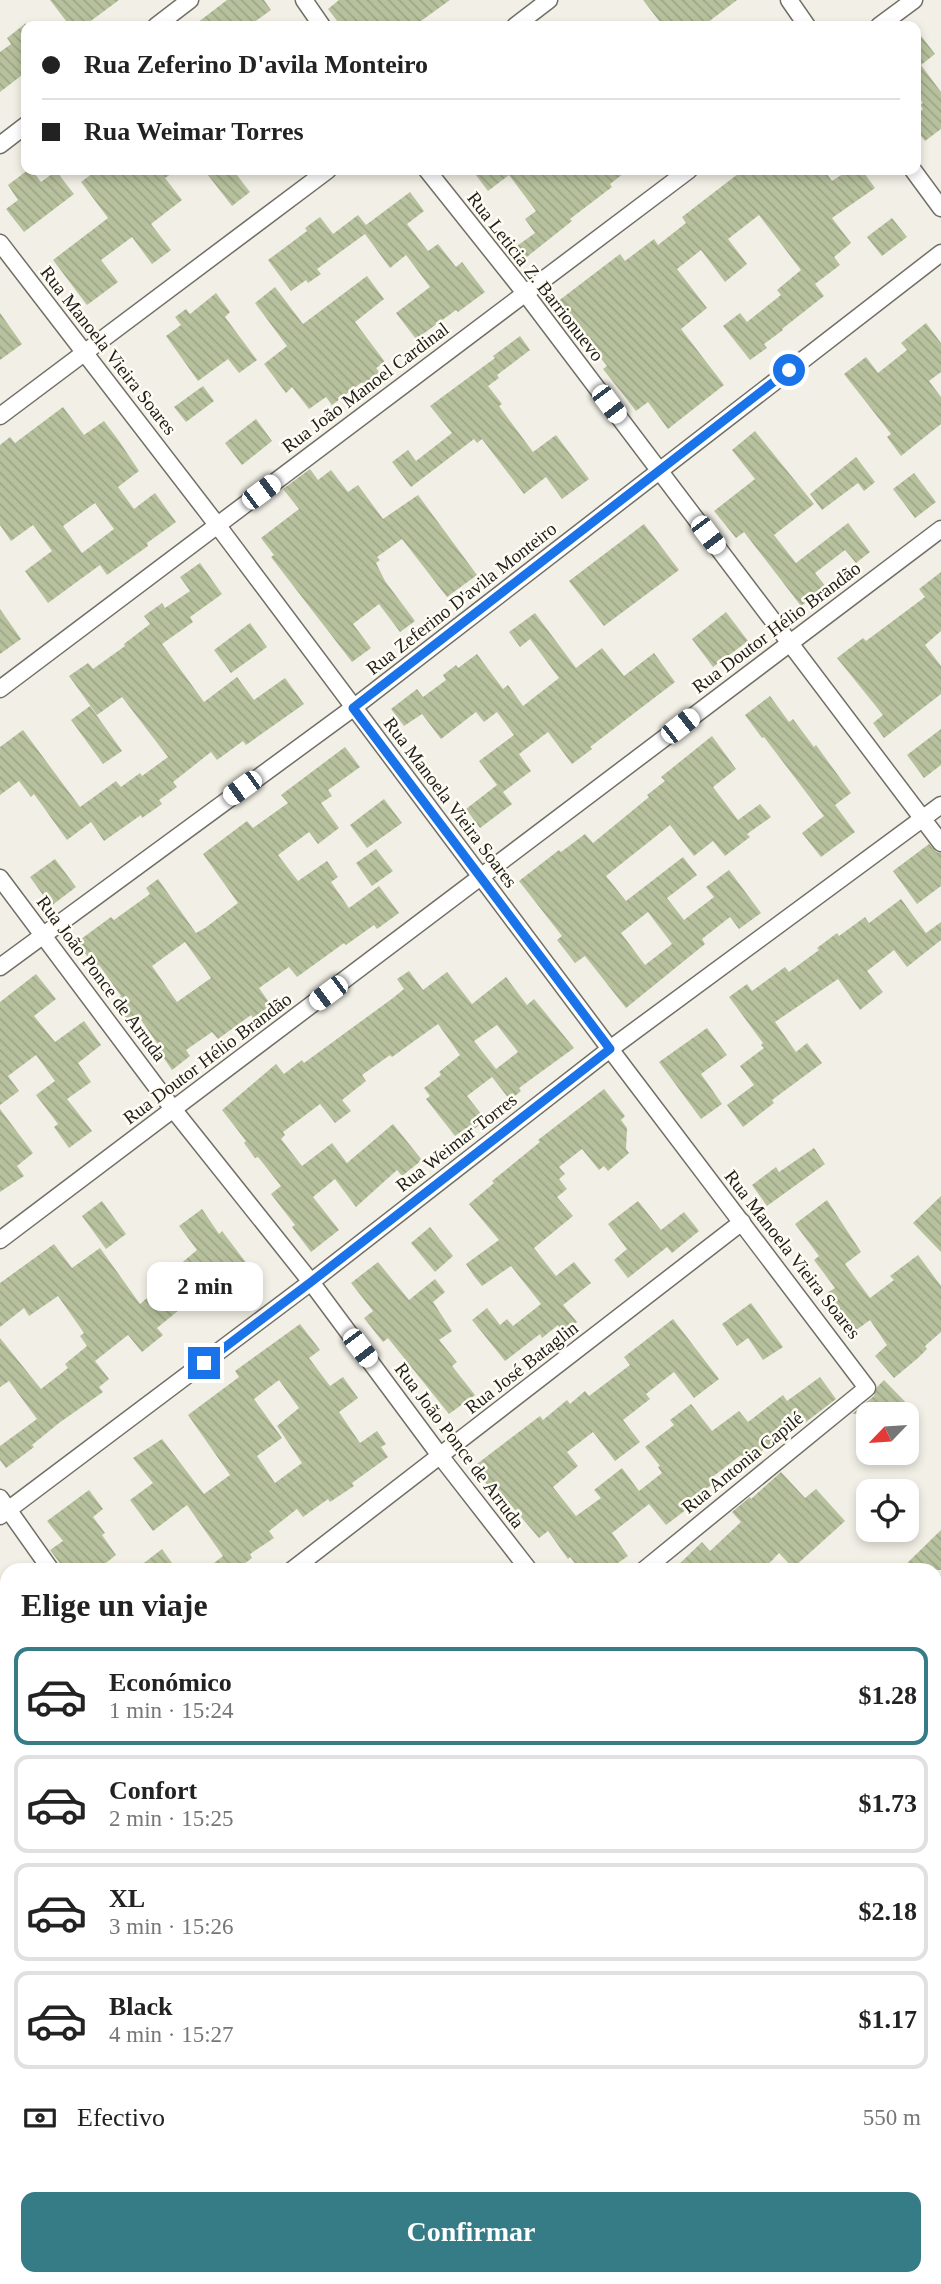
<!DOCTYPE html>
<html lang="es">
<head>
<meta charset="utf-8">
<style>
  body { margin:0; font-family:"Times New Roman",serif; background:#f6f6f6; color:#222; height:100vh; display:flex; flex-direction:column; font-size:26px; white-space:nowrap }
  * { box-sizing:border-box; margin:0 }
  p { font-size:23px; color:#767676 }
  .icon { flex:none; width:38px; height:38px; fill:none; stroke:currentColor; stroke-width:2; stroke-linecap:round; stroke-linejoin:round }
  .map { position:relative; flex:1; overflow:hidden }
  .drawer { position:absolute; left:0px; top:1563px; width:942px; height:723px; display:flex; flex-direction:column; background:#fff; border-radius:21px 21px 0 0; box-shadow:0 4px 10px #0003 }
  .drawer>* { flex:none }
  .hud { position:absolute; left:21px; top:21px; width:900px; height:154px; border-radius:14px; box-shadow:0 4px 10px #0003; display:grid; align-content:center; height:154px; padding:0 21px; background:#fff }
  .needle { width:46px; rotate:245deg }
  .tools { position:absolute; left:856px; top:1402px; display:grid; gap:14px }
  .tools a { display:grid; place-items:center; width:63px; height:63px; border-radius:14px; background:#fff; box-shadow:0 4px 10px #0003; font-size:35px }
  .end { position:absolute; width:32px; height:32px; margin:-16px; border:9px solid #1a73e8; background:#fff; box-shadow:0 0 0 4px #fff }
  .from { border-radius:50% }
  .bubble { position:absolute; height:49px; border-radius:14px; background:#fff; box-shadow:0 4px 10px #0003; font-size:23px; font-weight:700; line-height:49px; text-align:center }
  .car { position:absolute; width:21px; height:42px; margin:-21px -10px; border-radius:9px; box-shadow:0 0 5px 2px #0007; background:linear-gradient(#fff 24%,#345 0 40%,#fff 0 76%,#345 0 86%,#fff 0) }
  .hud b { display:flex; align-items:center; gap:24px; height:66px; font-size:26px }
  .hud b+b { border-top:2px solid #e0e0e0 }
  .hud i { width:18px; height:18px; background:#222 }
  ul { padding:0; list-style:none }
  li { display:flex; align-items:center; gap:21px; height:98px; margin:0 14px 10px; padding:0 7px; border:4px solid #e0e0e0; border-radius:14px }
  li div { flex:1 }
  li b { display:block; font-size:26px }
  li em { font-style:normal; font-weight:700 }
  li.on { border-color:#357c86 }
  li>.icon { width:63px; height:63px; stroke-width:1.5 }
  h2 { padding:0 21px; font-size:32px; line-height:84px }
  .pay { display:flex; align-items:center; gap:18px; height:77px; padding:0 21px; font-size:26px }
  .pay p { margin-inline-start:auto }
  .primary-button { display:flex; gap:14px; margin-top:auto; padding:14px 21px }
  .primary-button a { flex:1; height:80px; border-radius:14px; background:#357c86; color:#fff; font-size:28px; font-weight:700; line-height:80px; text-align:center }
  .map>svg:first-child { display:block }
  .green { fill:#edcfbc }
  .building { fill:url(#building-back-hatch); fill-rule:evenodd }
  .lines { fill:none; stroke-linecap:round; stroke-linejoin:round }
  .minor-casing { stroke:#716f66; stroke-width:19 }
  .primary-casing { stroke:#8e6929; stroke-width:30 }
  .trunk-casing { stroke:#8e6929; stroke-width:30 }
  .minor { stroke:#fff; stroke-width:16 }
  .primary { stroke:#dfbd83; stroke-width:26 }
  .trunk { stroke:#d4a75a; stroke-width:26 }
  .route { stroke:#1a73e8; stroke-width:9 }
  .labels { text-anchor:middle; stroke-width:5; stroke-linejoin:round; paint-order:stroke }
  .street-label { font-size:19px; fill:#21201d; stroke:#fffdf3 }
</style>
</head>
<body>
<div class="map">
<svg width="941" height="2284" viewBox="0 0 941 2284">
  <defs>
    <pattern id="building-back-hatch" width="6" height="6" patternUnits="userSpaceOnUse" patternTransform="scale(1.75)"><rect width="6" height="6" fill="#b7c19d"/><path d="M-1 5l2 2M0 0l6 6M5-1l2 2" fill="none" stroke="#9da687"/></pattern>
  </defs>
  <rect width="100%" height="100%" fill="#f2f0e6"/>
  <g class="green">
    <path d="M941,1861v83l-6,7v-83z"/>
    <path d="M548,2278l110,1 -5,5h-110z"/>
  </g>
  <g class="building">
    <path d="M50,0h69l-35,26h-14z"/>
    <path d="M227,0h37l7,10 -22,16h-56z"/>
    <path d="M339,0h111l-36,26h-73l-13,-17z"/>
    <path d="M643,0h94l-34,26h-40z"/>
    <path d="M26,23v49l-26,20v-40l11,-8 -4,-6z"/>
    <path d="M915,28l20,26 -14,11 20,27v37l-16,12 -10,-13v-3l7,-5 -5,-6 6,-5 -3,-4 3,-2 -8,-11z"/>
    <path d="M28,170h4l9,12 15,-11 18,23 -50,38 -18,-23 12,-9 -10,-15z"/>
    <path d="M97,170h80l-12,8 17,22 -31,24 20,26 -19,14 -20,-27 -31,23 17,22 -31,23 -34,-45 55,-42 -27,-36z"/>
    <path d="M204,170h29l17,22 -18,14z"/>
    <path d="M472,170h156l-18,14 2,3 -42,32 2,2 -49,39 -9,-12 21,-15 -10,-14 11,-8 -27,-36 -21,16z"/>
    <path d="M743,170h81l8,11 17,-11h13l13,18 -43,30 19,25 -17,14 6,8 -25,19 9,12 -42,33 1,1 -19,14 3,4 -17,12 -27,-34 17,-13 7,9 34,-27 -4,-5 24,-20 -42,-55 -31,24 19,25 -22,18 -24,-32 -24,19 30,39 -26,21 43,56 -56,44 -20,-27 -12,9 -33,-42 4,-3 -50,-64 63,-48 5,7 29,-22 4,6 28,-22 -4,-6z"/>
    <path d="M410,192l14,19 -17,13 21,27 10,-7 18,23 6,-5 23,30 -27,20 -2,-2 -40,29 -20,-26 34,-26 -24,-32 -16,13 -25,-34 -48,35 4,5 -13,9 -2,-3 -15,11 -23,-31 39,-29 -2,-3 15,-11 13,17 25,-19 8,10z"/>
    <path d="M892,218l15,19 -25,19 -15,-19z"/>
    <path d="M367,276l17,23 -29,23 30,40 -9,6 5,6 -16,12 -3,-4 -30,23 -6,-8 -17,12 -17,-22 -6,6 -22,-29 23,-18 -32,-43 20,-16 28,37z"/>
    <path d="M216,293l14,19 -5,5 32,43 -18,13 -11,-14 -30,22 -32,-45 15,-11 -6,-8 11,-8 4,5z"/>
    <path d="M0,313l22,31 -22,16z"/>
    <path d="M926,323l15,20v29l-12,9 12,16v27l-40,32 -14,-19 4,-3 -47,-60 22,-17 12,16 29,-23 -6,-7z"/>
    <path d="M520,336l10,14 -33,25 2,3 -11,8 14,18 -3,2 34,46 23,-17 33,44 -27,20 -16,-22 -22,17 -42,-55 -5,4 -3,-4 -63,48 -19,-25 16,-12 8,11 36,-28 -22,-27 65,-48 -2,-2z"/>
    <path d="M203,386l11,15 -28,21 -12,-15z"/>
    <path d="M63,407l21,28 20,-14 15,20 20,30 -21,16 16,22 21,-16 21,29 -29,21 1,3 -41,29 -7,-10 -52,38 -23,-32 27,-20 -19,-26 -22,16 -11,-16v-80l10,-8 5,6zM95,503l19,26 -32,24 -19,-27z"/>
    <path d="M256,419l16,22 -30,24 -17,-22z"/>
    <path d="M755,431l59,73 -40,31 22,28 52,-40 22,29 -14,11 -11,-13 -30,23 11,14 -25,19 -57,-74 -8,6 -22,-27 41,-32 -23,-29z"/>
    <path d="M856,457l19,25 -11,9 -6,-8 -36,27 -12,-16z"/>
    <path d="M310,469l8,11 13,-10 17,22 10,-7 25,34 35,-24 59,80 -30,22 -45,-58 -25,18 3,3 -4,3 9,18 30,40 -15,11 -21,-28 -26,20 18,24 -19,14 -81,-105 3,-2 -13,-17 38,-29 -16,-20z"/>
    <path d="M914,473l22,29 -21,16 -22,-29z"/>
    <path d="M644,524l35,46 -75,56 -35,-45z"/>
    <path d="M200,563l22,31 -32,23 3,5 -31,22 42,58 33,-25 17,23 31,-22 19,26 -58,41 -3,-4 -26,19 -6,-8 -38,30 4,5 -18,13 3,4 -20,14 -1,-3 -37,26 -13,-19 -24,18 -33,-46 -3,3 -12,-16 -19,14v-48l23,-17 57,77 36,-26 5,6 19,-14 2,3 26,-19 -46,-60 -25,18 -28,-39 19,-13 5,6 32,-23 -1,-2 26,-20 -6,-8 18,-13 3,5 25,-17 -10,-14z"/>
    <path d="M941,572v59l-16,14 16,21v28l-57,44 -11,-15 10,-8 -46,-57 26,-20 3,3 59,-44 -6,-8z"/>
    <path d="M0,609l21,30 -21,15z"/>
    <path d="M726,612l22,29 -35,26 -21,-28z"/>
    <path d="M535,613l41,55 26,-20 22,28 30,-23 21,29 -85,65 2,2 -20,15 -24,-32 -29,22 12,17 -28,21 9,12 -32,24 -14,-19 31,-24 -18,-24 35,-26 -17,-23 -13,10 -8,-10 -35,27 -19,-25 -18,12 -13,-17 26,-20 6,8 23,-17 -3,-5 13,-10 2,3 19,-14 26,35 5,-4 15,21 36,-28 -29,-39 -10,8 -11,-15z"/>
    <path d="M250,623l17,24 -36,26 -17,-23z"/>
    <path d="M770,696l19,26 4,-3 21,28 2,-2 35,48 -16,12 20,27 -34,25 -19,-24 22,-17 -60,-79 -2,1 -17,-23z"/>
    <path d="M90,706l32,45 -19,13 -32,-44z"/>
    <path d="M941,729v36l-17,13 -17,-23z"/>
    <path d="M712,736l24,33 -23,18 25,33 22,-16 11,13 -24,17 3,3 -25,19 -12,-15 -19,15 -24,-31 -64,51 20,25 57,-44 14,18 -30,23 17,22 30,-23 -8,-10 23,-17 32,43 -22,16 -9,-12 -28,22 3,5 -79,64 -41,-52 -10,7 -18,-23 5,-4 -43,-55 40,-31 2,2 24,-18 8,9 56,-46 -2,-2 18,-14 -4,-4zM648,912l24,32 -27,21 -24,-32z"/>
    <path d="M345,747l15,20 -32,23 4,6 -11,7 18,25 -21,16 -9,-12 -31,23 20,26 29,-20 11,16 -7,5 18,26 30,-22 20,27 -22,16 -3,-4 -28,20 -2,-2 -47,34 -8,-10 -30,21 12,17 -18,13 -2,-3 -33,24 -6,-7 -26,18 4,6 -18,14 -15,-22 2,-2 -20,-29 -9,7 -17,-23 8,-5 -22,-31 -4,2 -18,-25 34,-25 3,3 36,-26 -4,-6 12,-9 38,54 9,-5 33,-25 -35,-49 44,-33 6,7 35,-25 -7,-8zM185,942l26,36 -34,24 -25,-36z"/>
    <path d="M384,799l18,24 -35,25 -17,-23z"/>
    <path d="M929,844l7,8 5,1v33l-24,18 -24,-33z"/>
    <path d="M376,849l17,22 -21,15 -16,-23z"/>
    <path d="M55,859l21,28 -25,19 -21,-29z"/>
    <path d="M901,899l25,34 15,-11v18l-34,27 -13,-17 -27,21 16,21 -23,18 -22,-31 -63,43 21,30 11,-9 15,20 -50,37 2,3 -31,24 -16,-22 27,-20 -14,-19 24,-18 -3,-3 2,-2 -34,-46 18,-13 5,7 33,-24 4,5 30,-22 -2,-2 20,-15 2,3 26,-19 4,6z"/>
    <path d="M409,971l14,19 24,-18 25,32 34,-27 21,28 7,-6 40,49 -55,40 2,3 -11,9 -18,-23 -25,19 19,24 -16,12 -4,-4 -11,8 -29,-37 4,-3 -6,-8 17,-13 -2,-3 21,-17 -22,-31 -46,33 -2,-2 -28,20 4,6 -24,19 9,11 -16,12 -15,-19 -37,28 2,3 -4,4 21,27 30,-23 15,20 46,-39 29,36 -20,16 -5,-6 -41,37 -21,-28 -22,18 26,33 -28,22 -19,-25 3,-2 -24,-31 10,-8 -23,-29 -3,1 -11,-15 2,-2 -24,-31 54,-46 8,10 18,-14 2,3 89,-65 11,-9 -7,-10zM497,1025l21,27 -22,17 -22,-28z"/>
    <path d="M36,974l20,25 -22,17 21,26 29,-21 17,24 -23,18 13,19 -24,17 25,32 -23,17 -15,-21 4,-3 -22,-29 19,-14 -19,-26 -28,21 11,15 -19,14v-103z"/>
    <path d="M707,1028l20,27 -26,19 21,30 -21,15 -42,-57z"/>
    <path d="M604,1089l21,27 -4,4 6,8 -1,21 3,4 -21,18 -4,-5 -5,4 -17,-21 -23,18 6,7 -6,5 8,10 -10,8 16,19 -39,32 22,28 18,-14 17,21 -28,22 14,17 -14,11 -5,-8 -16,13 -2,-4 -35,27 -33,-41 15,-12 13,17 7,-6 6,7 28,-22 -30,-38 -29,20 -8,-10 -8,-12 33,-24 -30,-36 25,-21 -2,-2 48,-39 -2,-2z"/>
    <path d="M0,1109l33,44 -16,13 7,10 -24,16z"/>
    <path d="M814,1148l11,16 -58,42 -15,-21 24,-18 3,5z"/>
    <path d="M941,1196v56l-28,-29z"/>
    <path d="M827,1200l34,52 -16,12 25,34 24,-18 -4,-4 28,-21 23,31v46l-16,14 2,3 -9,9 -24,20 -19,-22 12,-11 -17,-25 -15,11 -28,-38 8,-5 -21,-28 5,-4 -24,-32z"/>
    <path d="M102,1201l24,33 -20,15 -24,-33z"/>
    <path d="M638,1201l23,29 23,-18 15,19 -27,22 -5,-6 -39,31 -14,-18 13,-11 -19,-25z"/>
    <path d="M202,1209l17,25 3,-3 38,50 -31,25 -20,-26 -34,25 4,5 -22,18 6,7 -21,17 -14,-17 -33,26 14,18 -10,8 4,5 -44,31 -27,22 2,2 -28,21 -6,-8v-14l37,-27 -28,-38 -9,6v-49l41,51 27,-21 -3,-4 22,-18 -7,-10 4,-3 -26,-37 -29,20 -5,-8 -24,19v-44l54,-39 18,24 28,-20 40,56 28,-24 -2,-4 31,-26 -18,-24z"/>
    <path d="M430,1227l23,29 -18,16 -24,-29z"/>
    <path d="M378,1262l31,38 26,-21 10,13 -12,10 19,29 -13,9 18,22 -5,4 23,29 -26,19 -61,-76 -5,4 -19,-24 9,-7 -22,-28z"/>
    <path d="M751,1303l32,44 -20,13 -15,-22 -11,8 -15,-22z"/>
    <path d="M673,1319l46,60 -25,19 -20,-26 -28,22 4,5 -27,21 17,22 -25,19 -22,-29 -26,20 11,14 -25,21 23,29 25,-18 -7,-8 28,-22 17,23 23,-18 -4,-6 2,-1 -15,-19 29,-22 -4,-5 21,-16 21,27 27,-20 9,11 35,-27 4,6 33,-24 16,22 -64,49 -2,-3 -23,17 -6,-7 -30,23 4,4 -30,24 2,3 -21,16 -17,-21 -37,29 16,23 -20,14h-28l-10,-13 -2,2 -20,-28 -9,7 -41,-48 -4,3 -21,-26 67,-51 3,4 24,-20 3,4 15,-13 4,5 41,-31 -6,-8z"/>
    <path d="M300,1324l20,26 -11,8 21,28 13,-9 15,21 -19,14 21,31 17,-12 9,13 -5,3 7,10 -36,26 2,3 -24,16 -2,-3 -25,18 -6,-8 -28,22 5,7 -24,16 2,4 -16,12h-31l18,-14 -36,-51 -34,26 -23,-31 23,-17 -20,-25 29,-19 42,55 26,-19 -42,-60 51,-38 -4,-6zM279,1380l20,28 -22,18 25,37 -27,20 -18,-27 25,-18 -28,-39z"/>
    <path d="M884,1380l33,34h-65l22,-18 3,-9z"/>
    <path d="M781,1472l24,26 11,-9 29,32 -52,47 -14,-15 -16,17h-90l29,-28 8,9 31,-29 -9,-10 18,-15 1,2z"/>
    <path d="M89,1490l14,19 -10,8 12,16 -3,2 14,20 -19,15h-32l-15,-20 13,-9 -16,-20z"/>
    <path d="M941,1530v40h-41z"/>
    <path d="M162,1549l15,21h-42z"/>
  </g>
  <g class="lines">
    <g class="minor-casing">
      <g id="minor">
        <path d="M304,0l18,26"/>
        <path d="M789,0l18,26"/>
        <path d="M156,26l34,-26"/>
        <path d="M515,26l34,-26"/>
        <path d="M879,26l35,-26"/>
        <path d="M0,145l26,-20"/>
        <path d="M427,170l98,123 416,550"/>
        <path d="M913,170l28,38"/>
        <path d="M0,243l218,283 392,523 257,339 -223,182"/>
        <path d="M0,416l328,-246"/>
        <path d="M0,689l689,-519"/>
        <path d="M0,878l173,231 138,173 130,175 88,113"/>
        <path d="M0,967l353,-259 588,-455"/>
        <path d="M0,1240l941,-711"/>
        <path d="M0,1498l51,72"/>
        <path d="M0,1516l311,-234 299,-233 331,-244"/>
        <path d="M292,1570l450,-348"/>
        <path d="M0,1792l7,-5"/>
        <path d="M0,2065l7,-5"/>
        <path d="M0,2141l7,9"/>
        <path d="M109,2278l4,6"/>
      </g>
    </g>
    <g class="primary-casing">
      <path id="primary" d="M668,2284l5,-6"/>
    </g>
    <g class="trunk-casing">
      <g id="trunk">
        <path d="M934,1795l7,-7"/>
        <path d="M934,1850l7,-7"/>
        <path d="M934,1975l4,-1"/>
        <path d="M440,2284l4,-6"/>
        <path d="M477,2284l5,-6"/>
        <path d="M529,2284l5,-6"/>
      </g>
    </g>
    <use href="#minor" class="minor"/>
    <use href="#primary" class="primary"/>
    <use href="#trunk" class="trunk"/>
  </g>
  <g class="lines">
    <path class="route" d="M204,1363l107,-81 299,-233 -257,-341 436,-338"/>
  </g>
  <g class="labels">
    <g class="street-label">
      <text transform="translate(536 276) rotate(52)" y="7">Rua Leticia Z. Barrionuevo</text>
      <text transform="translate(109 350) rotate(52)" y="7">Rua Manoela Vieira Soares</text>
      <text transform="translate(365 387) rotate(-37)" y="7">Rua João Manoel Cardinal</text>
      <text transform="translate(461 598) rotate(-38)" y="7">Rua Zeferino D'avila Monteiro</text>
      <text transform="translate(776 627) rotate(-37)" y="7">Rua Doutor Hélio Brandão</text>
      <text transform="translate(451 802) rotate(53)" y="7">Rua Manoela Vieira Soares</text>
      <text transform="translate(102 978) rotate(53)" y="7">Rua João Ponce de Arruda</text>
      <text transform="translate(207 1058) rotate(-37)" y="7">Rua Doutor Hélio Brandão</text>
      <text transform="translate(456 1142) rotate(-38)" y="7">Rua Weimar Torres</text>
      <text transform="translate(793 1254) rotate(52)" y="7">Rua Manoela Vieira Soares</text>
      <text transform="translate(521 1367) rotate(-38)" y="7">Rua José Bataglin</text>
      <text transform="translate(460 1445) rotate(53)" y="7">Rua João Ponce de Arruda</text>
      <text transform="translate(742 1462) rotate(-39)" y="7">Rua Antonia Capilé</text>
    </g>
  </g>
</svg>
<div class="tools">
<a><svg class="needle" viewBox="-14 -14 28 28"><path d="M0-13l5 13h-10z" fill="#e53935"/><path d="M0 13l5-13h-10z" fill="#767676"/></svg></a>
<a><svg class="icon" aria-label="locate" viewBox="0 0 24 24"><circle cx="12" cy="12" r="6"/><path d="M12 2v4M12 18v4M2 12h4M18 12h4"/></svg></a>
</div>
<i class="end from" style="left:789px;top:370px"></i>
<i class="end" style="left:204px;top:1363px"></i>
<div class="bubble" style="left:147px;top:1262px;width:116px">2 min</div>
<i class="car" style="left:609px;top:404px;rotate:143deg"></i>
<i class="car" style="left:261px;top:492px;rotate:53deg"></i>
<i class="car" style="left:708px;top:535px;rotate:143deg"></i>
<i class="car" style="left:680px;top:726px;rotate:52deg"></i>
<i class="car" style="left:242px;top:788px;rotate:234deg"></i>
<i class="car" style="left:328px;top:993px;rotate:233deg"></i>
<i class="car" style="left:360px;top:1348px;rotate:143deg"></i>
<div class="hud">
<b><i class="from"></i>Rua Zeferino D'avila Monteiro</b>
<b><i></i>Rua Weimar Torres</b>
</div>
<section class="drawer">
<h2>Elige un viaje</h2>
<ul>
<li class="on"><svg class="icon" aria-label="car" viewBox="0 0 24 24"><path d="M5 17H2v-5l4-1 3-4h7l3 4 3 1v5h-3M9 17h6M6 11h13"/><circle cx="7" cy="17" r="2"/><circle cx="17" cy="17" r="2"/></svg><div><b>Económico</b><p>1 min · 15:24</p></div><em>$1.28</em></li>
<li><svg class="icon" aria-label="car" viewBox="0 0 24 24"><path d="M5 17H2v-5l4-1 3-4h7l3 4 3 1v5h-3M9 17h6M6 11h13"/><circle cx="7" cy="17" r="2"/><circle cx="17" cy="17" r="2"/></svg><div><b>Confort</b><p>2 min · 15:25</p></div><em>$1.73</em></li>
<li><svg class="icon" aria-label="car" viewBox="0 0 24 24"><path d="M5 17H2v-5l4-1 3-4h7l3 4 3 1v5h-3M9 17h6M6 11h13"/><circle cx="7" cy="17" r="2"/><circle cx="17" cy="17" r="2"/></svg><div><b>XL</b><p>3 min · 15:26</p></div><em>$2.18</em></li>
<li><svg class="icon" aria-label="car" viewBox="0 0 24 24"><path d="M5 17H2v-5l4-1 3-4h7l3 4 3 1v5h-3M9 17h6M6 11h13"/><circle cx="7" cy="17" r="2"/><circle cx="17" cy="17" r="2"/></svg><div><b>Black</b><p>4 min · 15:27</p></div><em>$1.17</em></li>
</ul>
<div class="pay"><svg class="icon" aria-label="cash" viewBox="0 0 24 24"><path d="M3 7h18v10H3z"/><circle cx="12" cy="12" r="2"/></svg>Efectivo<p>550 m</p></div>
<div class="primary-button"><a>Confirmar</a></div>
</section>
</div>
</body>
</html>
